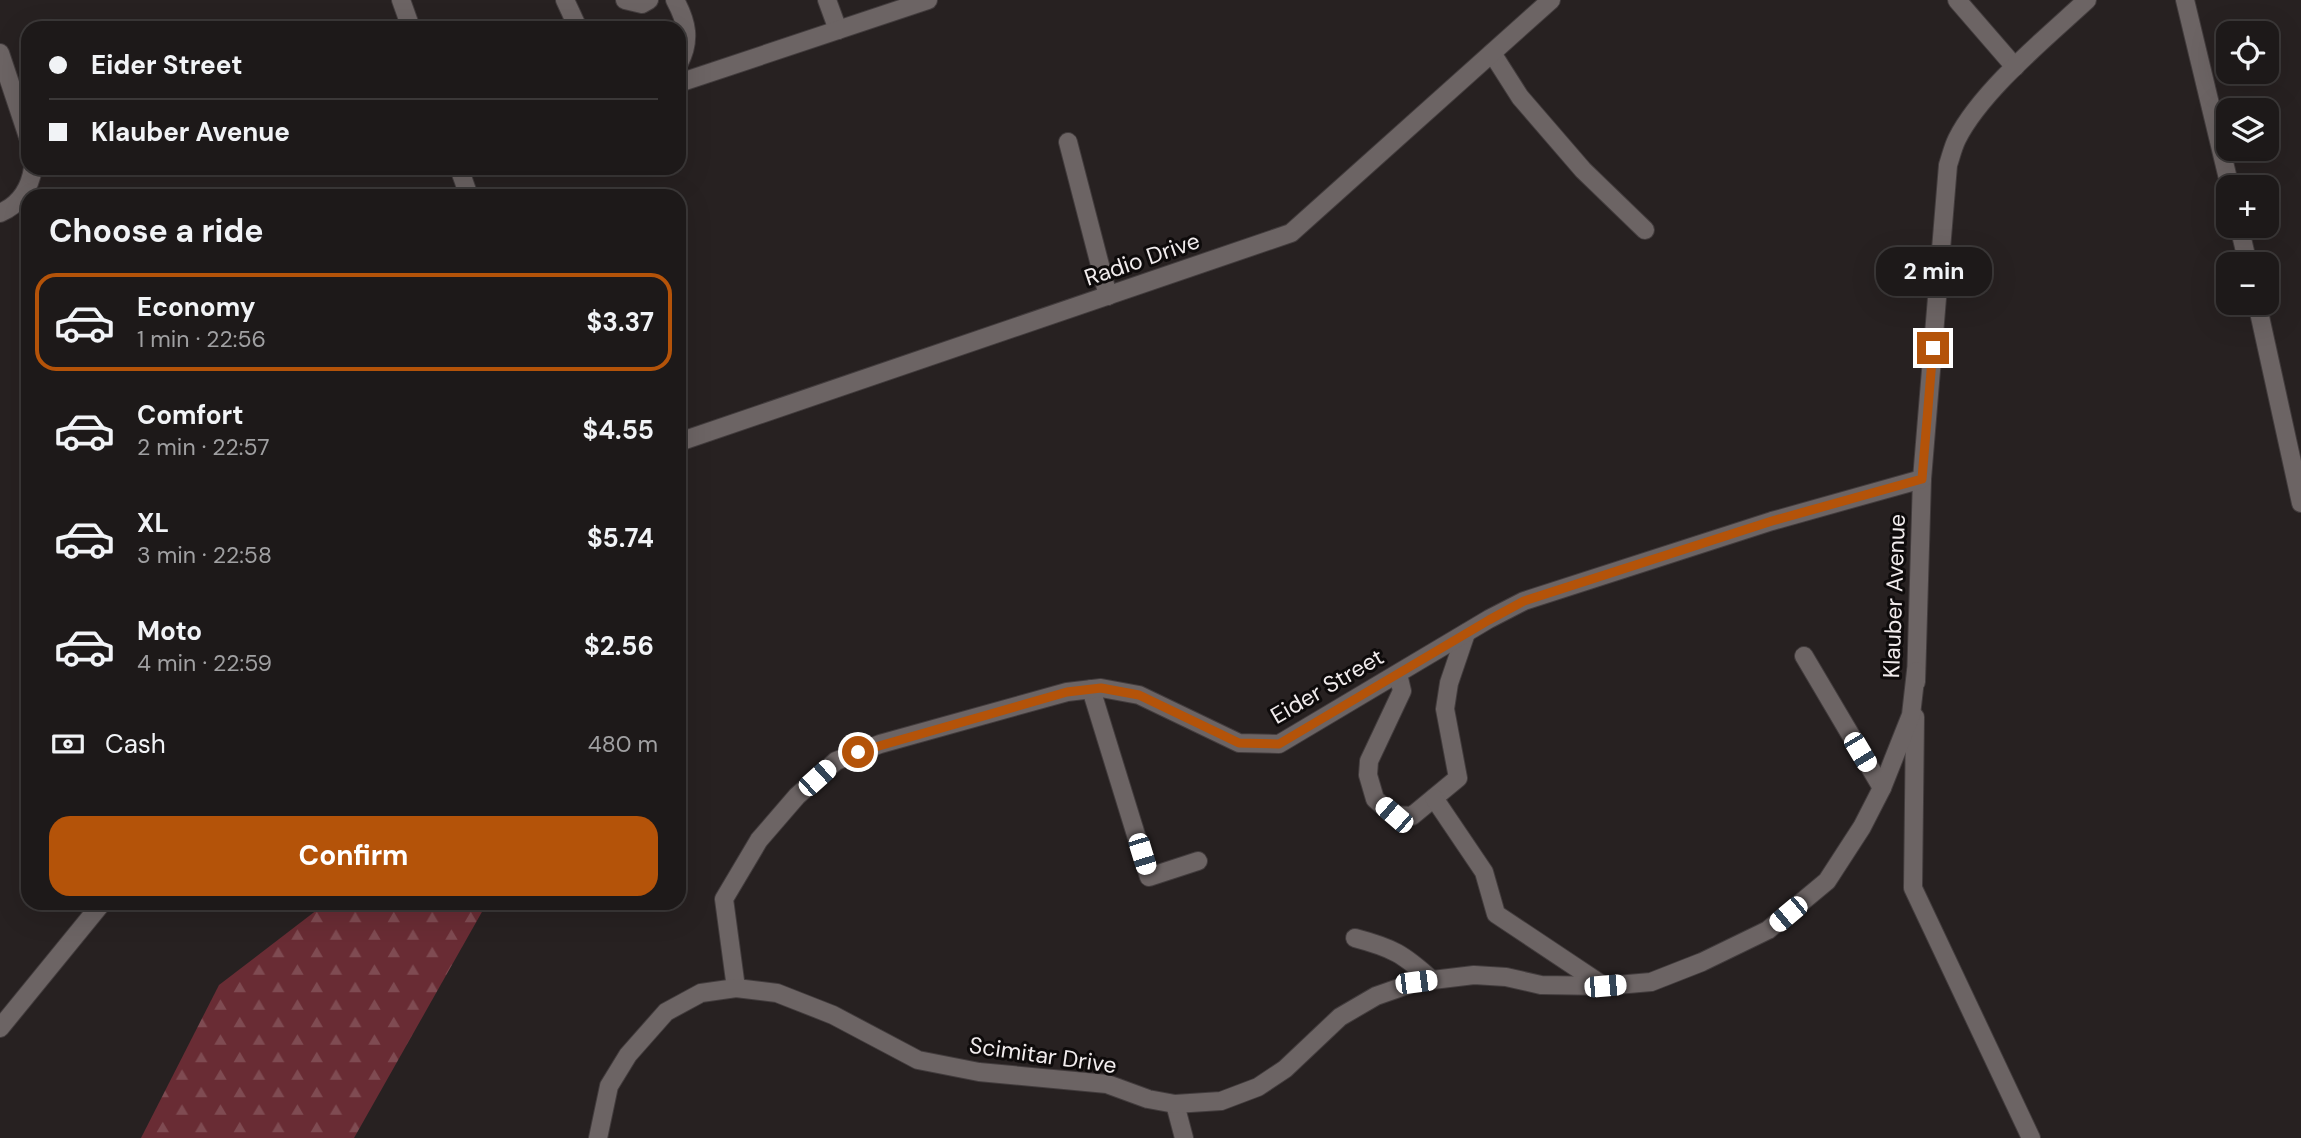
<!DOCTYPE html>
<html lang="en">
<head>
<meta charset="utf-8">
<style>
  body { margin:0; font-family:"DM Sans",sans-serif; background:#252222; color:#f1f3f6; height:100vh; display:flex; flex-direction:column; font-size:26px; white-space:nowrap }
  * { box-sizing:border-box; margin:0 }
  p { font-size:23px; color:#a0a0a2 }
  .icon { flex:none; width:38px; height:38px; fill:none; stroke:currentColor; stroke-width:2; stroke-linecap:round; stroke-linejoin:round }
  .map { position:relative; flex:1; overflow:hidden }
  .details { position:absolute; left:21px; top:189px; width:665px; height:721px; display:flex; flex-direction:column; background:#1d1919; border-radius:21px; box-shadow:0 7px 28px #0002,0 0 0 2px #3b3838 }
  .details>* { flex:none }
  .guide { position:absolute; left:21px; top:21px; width:665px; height:154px; border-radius:21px; box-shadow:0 7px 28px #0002,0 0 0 2px #3b3838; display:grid; align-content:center; height:154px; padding:0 28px; background:#1d1919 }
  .controls { position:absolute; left:2216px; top:21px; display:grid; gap:14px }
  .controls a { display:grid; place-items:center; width:63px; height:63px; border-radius:14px; background:#1d1919; box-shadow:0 7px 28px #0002,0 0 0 2px #3b3838; font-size:35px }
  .end { position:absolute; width:32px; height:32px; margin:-16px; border:9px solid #b45309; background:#fff; box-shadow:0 0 0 4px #fff }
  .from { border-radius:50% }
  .bubble { position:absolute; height:49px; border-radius:21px; background:#1d1919; box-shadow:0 7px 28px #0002,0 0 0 2px #3b3838; font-size:23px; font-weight:700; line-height:49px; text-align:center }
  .car { position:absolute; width:21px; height:42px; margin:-21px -10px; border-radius:9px; box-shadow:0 0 5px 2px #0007; background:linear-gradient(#fff 24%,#345 0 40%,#fff 0 76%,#345 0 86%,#fff 0) }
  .guide b { display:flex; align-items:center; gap:24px; height:66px; font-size:26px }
  .guide b+b { border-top:2px solid #3b3838 }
  .guide i { width:18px; height:18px; background:#f1f3f6 }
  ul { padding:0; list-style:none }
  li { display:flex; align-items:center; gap:21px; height:98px; margin:0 14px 10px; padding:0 14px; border:4px solid transparent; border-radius:21px }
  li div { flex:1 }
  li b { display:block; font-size:26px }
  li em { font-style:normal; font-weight:700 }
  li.current { border-color:#b45309 }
  li>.icon { width:63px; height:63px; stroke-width:1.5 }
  h2 { padding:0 28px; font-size:32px; line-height:84px }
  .pay { display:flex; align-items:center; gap:18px; height:77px; padding:0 28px; font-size:26px }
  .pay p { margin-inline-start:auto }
  .primary-button { display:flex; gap:14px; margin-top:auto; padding:14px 28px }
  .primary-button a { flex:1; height:80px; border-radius:21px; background:#b45309; color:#fff; font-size:28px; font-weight:700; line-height:80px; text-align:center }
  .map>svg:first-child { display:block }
  .forest { fill:url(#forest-firs) }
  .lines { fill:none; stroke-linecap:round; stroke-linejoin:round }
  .minor-casing { stroke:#423c3d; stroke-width:20 }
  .minor { stroke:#6c6464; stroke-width:18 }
  .route { stroke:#b45309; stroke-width:9 }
  .labels { text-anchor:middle; stroke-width:6; stroke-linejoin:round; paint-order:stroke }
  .street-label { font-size:23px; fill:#f1eced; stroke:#0e0b0b }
</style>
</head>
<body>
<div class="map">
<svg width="2301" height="1138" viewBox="0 0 2301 1138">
  <defs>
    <pattern id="forest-firs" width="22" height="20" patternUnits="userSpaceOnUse" patternTransform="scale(1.75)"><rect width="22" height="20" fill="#692c34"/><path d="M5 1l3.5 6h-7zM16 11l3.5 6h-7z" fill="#7f4b52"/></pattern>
  </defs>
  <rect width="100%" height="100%" fill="#272121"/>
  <path class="forest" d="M326,903h161l-133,235h-213l78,-153z"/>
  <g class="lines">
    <g class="minor-casing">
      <g id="minor">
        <path d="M401,0l10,28"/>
        <path d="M565,0l13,28"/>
        <path d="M625,0l17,4 7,-4"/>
        <path d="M675,0c12,22 16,40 4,63"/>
        <path d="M827,0l11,30"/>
        <path d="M1957,0l58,67"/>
        <path d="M2185,0l45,187"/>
        <path d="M0,53l28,84"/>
        <path d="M1492,53l28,44 63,73 62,60"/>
        <path d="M679,83l249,-83"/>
        <path d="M1068,142l40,154"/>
        <path d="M459,168l10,28"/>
        <path d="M0,213c19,-8 30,-25 33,-45"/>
        <path d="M2239,226l9,38"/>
        <path d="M2257,303l44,200"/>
        <path d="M679,442l612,-209 260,-233"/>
        <path d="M1804,656l78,132"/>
        <path d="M1398,674l4,17 -33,70 -1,14 7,24 18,16 19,1 46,-38 -13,-69 4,-26 17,-50"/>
        <path d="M1916,682l6,-203 26,-314c3,-9 5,-18 9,-26 24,-48 90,-102 130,-139"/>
        <path d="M1091,689l58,188 49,-16"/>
        <path d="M1915,717l-2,171 118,250"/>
        <path d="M1434,798l50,74 12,42 108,72"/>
        <path d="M1355,938c38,10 48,16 77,42"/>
        <path d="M736,988l-12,-89 35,-59 38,-44 39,-35 44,-17 187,-52 34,-4 38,7 100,48 40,1 210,-125 35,-18 248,-80 150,-42"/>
        <path d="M0,1028l102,-125"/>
        <path d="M1175,1104l9,34"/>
        <path d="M598,1138l11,-52 19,-31 38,-43 35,-19 35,-5 41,5 56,22 85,45 61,12 128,12 41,15 27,5 46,-3 37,-14 27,-18 55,-52 36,-21 40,-14 58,-7 32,2 35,8 64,1 46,-4 51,-20 66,-32 59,-49 35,-54 20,-39 29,-73 5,-44"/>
      </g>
    </g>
    <use href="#minor" class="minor"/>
  </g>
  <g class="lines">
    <path class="route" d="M858,752l209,-60 34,-4 38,7 100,48 40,1 210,-124 35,-19 248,-80 150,-42 11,-131"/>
  </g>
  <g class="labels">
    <g class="street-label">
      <text transform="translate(1142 259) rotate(-19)" y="8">Radio Drive</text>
      <text transform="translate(1894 596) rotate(-88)" y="8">Klauber Avenue</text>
      <text transform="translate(1327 686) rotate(-30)" y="8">Eider Street</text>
      <text transform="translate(1043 1055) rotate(8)" y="8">Scimitar Drive</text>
    </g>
  </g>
</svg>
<div class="controls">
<a><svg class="icon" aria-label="locate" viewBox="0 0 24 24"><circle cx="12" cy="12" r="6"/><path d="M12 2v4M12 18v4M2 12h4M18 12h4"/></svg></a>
<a><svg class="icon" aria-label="layers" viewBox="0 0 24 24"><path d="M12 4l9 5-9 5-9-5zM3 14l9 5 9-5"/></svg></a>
<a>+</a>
<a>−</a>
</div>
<i class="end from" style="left:858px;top:752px"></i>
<i class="end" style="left:1933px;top:348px"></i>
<div class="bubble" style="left:1876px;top:247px;width:116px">2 min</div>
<i class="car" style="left:1860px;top:752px;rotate:149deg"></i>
<i class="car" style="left:817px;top:778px;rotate:48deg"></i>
<i class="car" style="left:1394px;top:815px;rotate:311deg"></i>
<i class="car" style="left:1142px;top:854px;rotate:163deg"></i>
<i class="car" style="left:1788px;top:914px;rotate:230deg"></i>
<i class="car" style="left:1416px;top:982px;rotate:83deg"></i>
<i class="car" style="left:1605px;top:986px;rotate:85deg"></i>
<div class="guide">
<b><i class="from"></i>Eider Street</b>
<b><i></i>Klauber Avenue</b>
</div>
<section class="details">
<h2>Choose a ride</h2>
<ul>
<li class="current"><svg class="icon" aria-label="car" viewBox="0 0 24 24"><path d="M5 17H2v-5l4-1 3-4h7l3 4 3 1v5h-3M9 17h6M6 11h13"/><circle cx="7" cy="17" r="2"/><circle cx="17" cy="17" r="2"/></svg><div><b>Economy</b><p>1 min · 22:56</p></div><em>$3.37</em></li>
<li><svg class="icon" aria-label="car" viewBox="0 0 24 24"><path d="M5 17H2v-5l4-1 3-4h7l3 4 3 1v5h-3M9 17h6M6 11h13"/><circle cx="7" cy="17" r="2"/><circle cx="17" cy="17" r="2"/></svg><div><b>Comfort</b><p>2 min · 22:57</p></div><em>$4.55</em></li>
<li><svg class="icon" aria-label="car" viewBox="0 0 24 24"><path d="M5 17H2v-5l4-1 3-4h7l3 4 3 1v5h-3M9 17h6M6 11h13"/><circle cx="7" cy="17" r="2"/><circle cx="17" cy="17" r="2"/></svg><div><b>XL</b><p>3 min · 22:58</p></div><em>$5.74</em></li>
<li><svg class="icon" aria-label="car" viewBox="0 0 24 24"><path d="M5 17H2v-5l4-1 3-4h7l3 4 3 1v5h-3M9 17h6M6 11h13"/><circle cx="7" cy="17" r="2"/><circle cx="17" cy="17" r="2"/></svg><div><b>Moto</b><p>4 min · 22:59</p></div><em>$2.56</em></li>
</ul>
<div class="pay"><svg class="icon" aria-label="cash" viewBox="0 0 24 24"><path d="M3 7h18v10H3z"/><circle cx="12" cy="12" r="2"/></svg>Cash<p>480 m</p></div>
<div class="primary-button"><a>Confirm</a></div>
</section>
</div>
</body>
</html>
